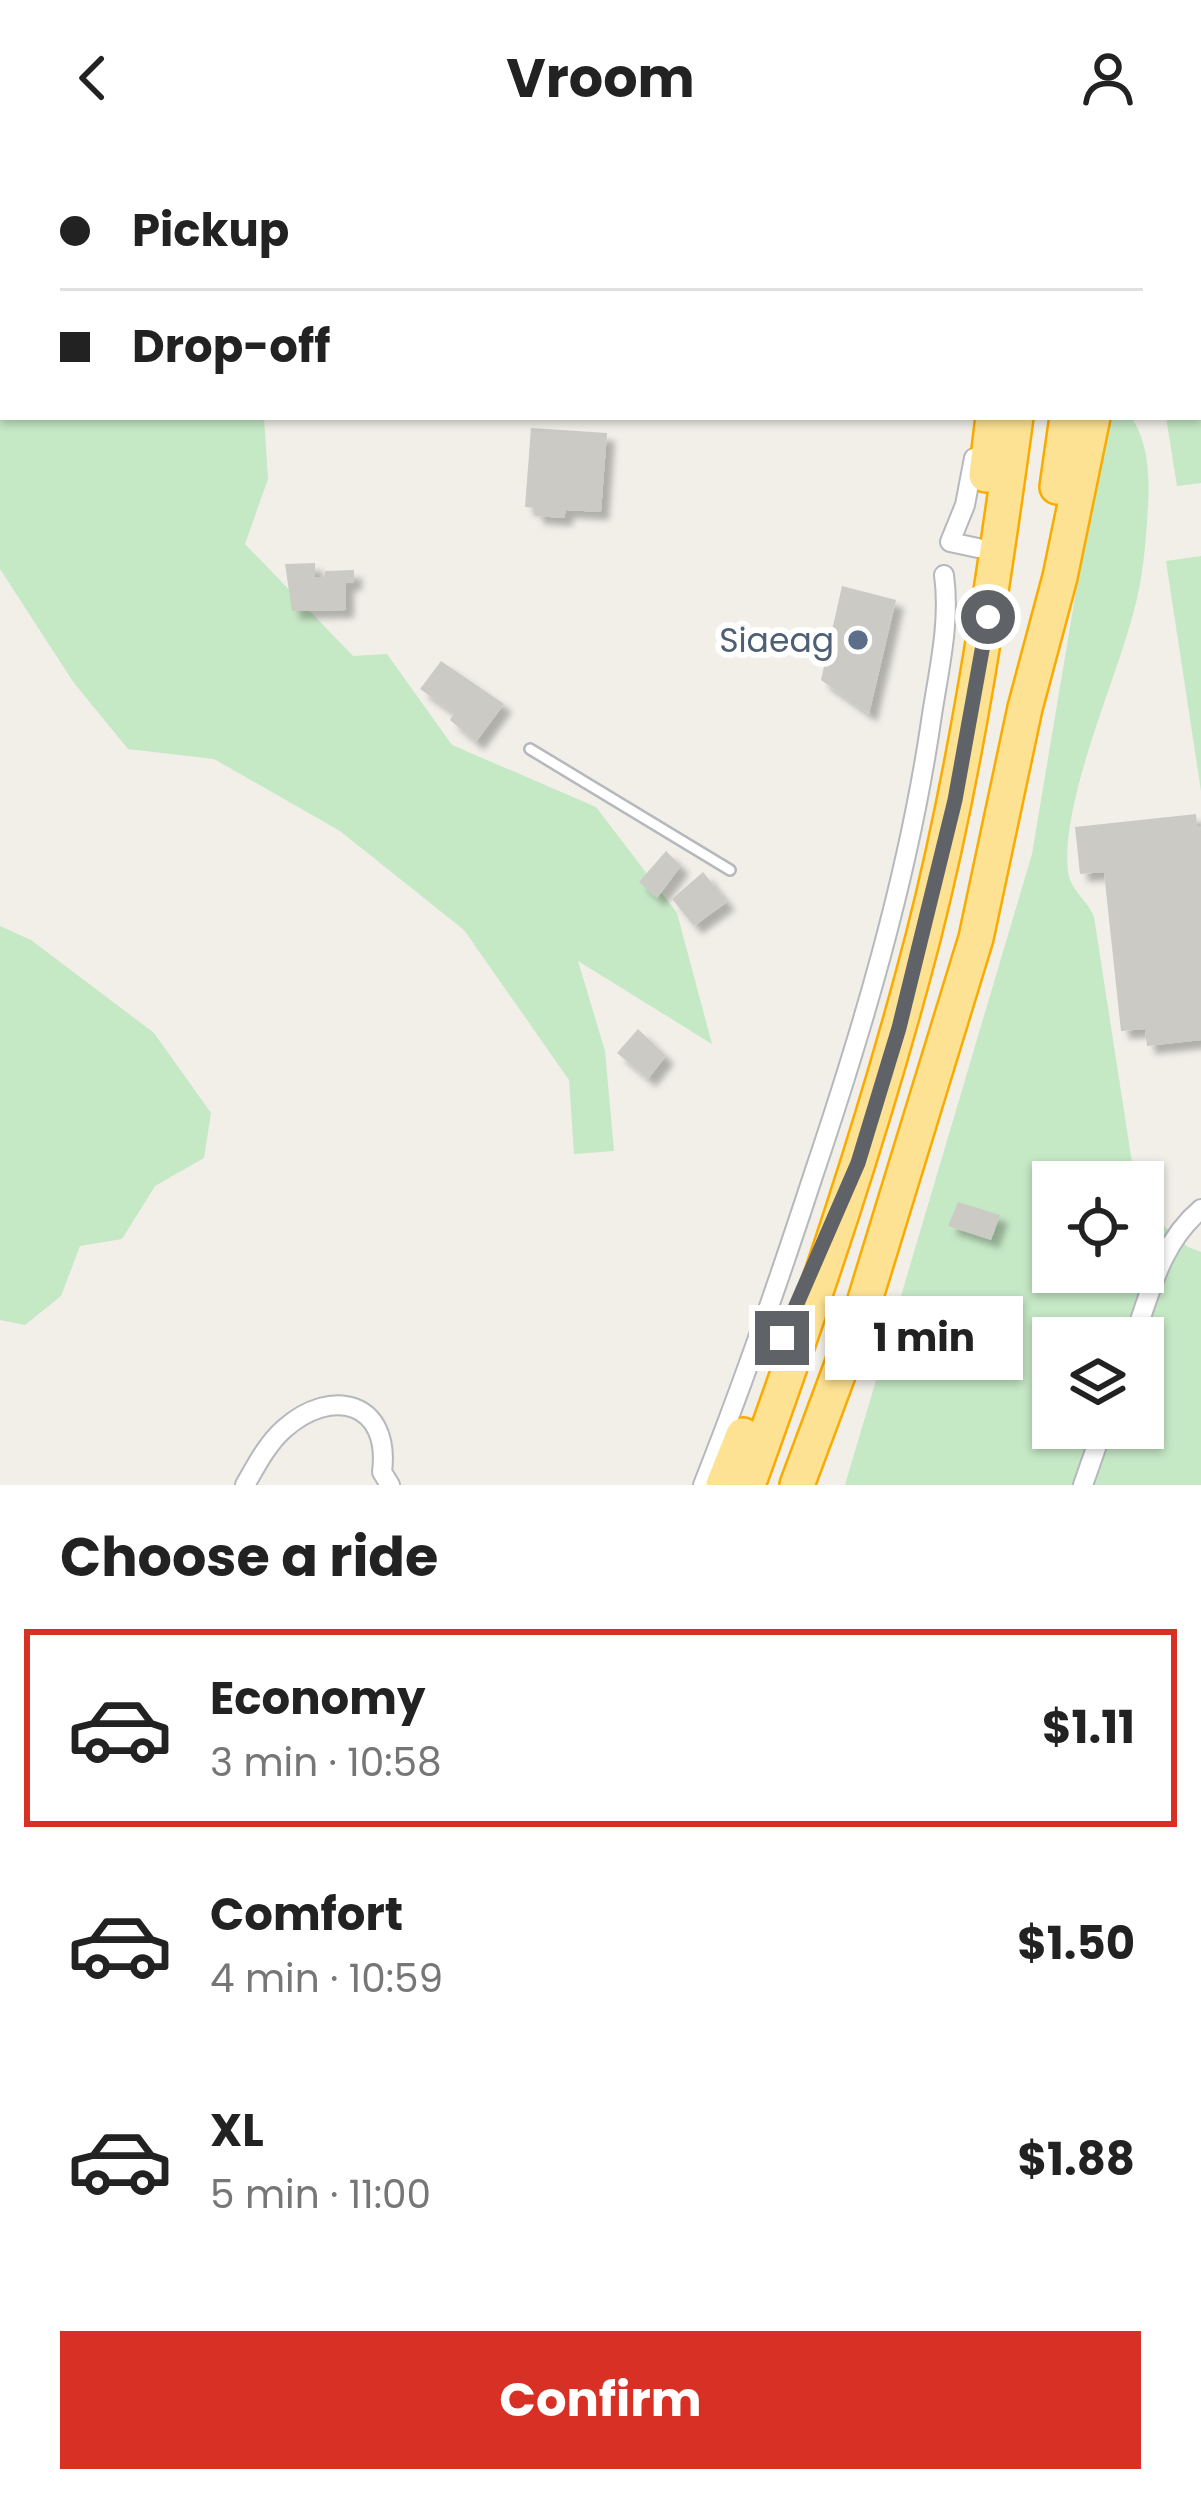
<!DOCTYPE html>
<html lang="en">
<head>
<meta charset="utf-8">
<style>
  body { margin:0; font-family:Poppins,sans-serif; background:#f6f6f6; color:#222; height:100vh; display:flex; flex-direction:column; font-size:45px; white-space:nowrap }
  * { box-sizing:border-box; margin:0 }
  p { font-size:39px; color:#767676 }
  .icon { flex:none; width:66px; height:66px; fill:none; stroke:currentColor; stroke-width:2; stroke-linecap:round; stroke-linejoin:round }
  .map { position:relative; height:1329px; overflow:hidden }
  .drawer { display:flex; flex-direction:column; background:#fff; flex:1 }
  .drawer>* { flex:none }
  .hud { position:absolute; left:0px; top:0px; width:1203px; height:264px; box-shadow:0 3px 9px #0004; display:grid; align-content:center; height:264px; padding:0 60px; background:#fff }
  .buttons { position:absolute; left:1032px; top:1005px; display:grid; gap:24px }
  .buttons a { display:grid; place-items:center; width:132px; height:132px; border-radius:0px; background:#fff; box-shadow:0 3px 9px #0004; font-size:60px }
  .end { position:absolute; width:54px; height:54px; margin:-27px; border:15px solid #5f6368; background:#fff; box-shadow:0 0 0 6px #fff }
  .from { border-radius:50% }
  .bubble { position:absolute; height:84px; border-radius:0px; background:#fff; box-shadow:0 3px 9px #0004; font-size:39px; font-weight:700; line-height:84px; text-align:center }
  .hud b { display:flex; align-items:center; gap:42px; height:114px; font-size:45px }
  .hud b+b { border-top:3px solid #e0e0e0 }
  .hud i { width:30px; height:30px; background:#222 }
  ul { padding:0; list-style:none }
  li { display:flex; align-items:center; gap:36px; height:198px; margin:0 24px 18px; padding:0 36px; border:6px solid transparent; border-radius:0px }
  li div { flex:1 }
  li b { display:block; font-size:45px }
  li em { font-style:normal; font-weight:700 }
  li.on { border-color:#d93025 }
  li>.icon { width:108px; height:108px; stroke-width:1.5 }
  h2 { padding:0 60px; font-size:54px; line-height:144px }
  .cta { display:flex; gap:24px; margin-top:auto; padding:24px 60px }
  .cta a { flex:1; height:138px; border-radius:0px; background:#d93025; color:#fff; font-size:48px; font-weight:700; line-height:138px; text-align:center }
  header { display:flex; justify-content:space-between; align-items:center; height:156px; padding:0 60px; background:#fff; font-size:54px; font-weight:700 }
  .map>svg:first-child { display:block }
  .green { fill:#c5e8c5; fill-rule:evenodd }
  .building { fill:#cccac5; filter:url(#shadow) }
  .lines { fill:none; stroke-linecap:round; stroke-linejoin:round }
  .lane-casing { stroke:#b5b8bc; stroke-width:14 }
  .street-casing { stroke:#b5b8bc; stroke-width:22 }
  .highway-casing { stroke:#f9ab00; stroke-width:38 }
  .lane { stroke:#fff; stroke-width:9 }
  .street { stroke:#fff; stroke-width:18 }
  .highway { stroke:#fde293; stroke-width:33 }
  .route { stroke:#5f6368; stroke-width:15 }
  .service-dot { fill:#5c6f8a; stroke:#fff; stroke-width:4.5 }
  .labels { text-anchor:middle; stroke-width:12; stroke-linejoin:round; paint-order:stroke }
  .service-label { font-size:33px; fill:#4e5e75; stroke:#fff; text-anchor:end }
</style>
</head>
<body>
<header><svg class="icon" aria-label="back" viewBox="0 0 24 24"><path d="M15 5l-7 7 7 7"/></svg>Vroom<svg class="icon" aria-label="person" viewBox="0 0 24 24"><circle cx="12" cy="8" r="4"/><path d="M4 21q1-7 8-7t8 7"/></svg></header>
<div class="map">
<svg width="1201" height="1329" viewBox="0 0 1201 1329">
  <defs>
    <filter id="shadow"><feDropShadow dx="8" dy="8" stdDeviation="3" flood-color="#0004"/></filter>
  </defs>
  <rect width="100%" height="100%" fill="#f1efe8"/>
  <g class="green">
    <path d="M0,0h235l-232,3v258h261l4,62 -23,65 108,112 34,-2 65,91 144,62 81,106 35,131 -134,-83 27,90 9,100 -40,3 -5,-74 -105,-150 -124,-99 -126,-72 -86,-10 -54,-66 -74,-114z"/>
    <path d="M1201,19v308l-24,3 -11,-69h34z"/>
    <path d="M1112,261h19c17,24 19,60 17,88 -2,37 -5,74 -15,109 -18,69 -73,190 -65,257 2,20 20,29 26,46l41,265h-82v90h90v-64l45,39 13,5v233h-356l187,-631 70,-418zM1053,1182h90v90h-90z"/>
    <path d="M1201,400v235l-35,-230z"/>
    <path d="M0,770l31,14 123,93 57,80 -7,45 -49,28 -33,53 -42,7 -19,50 -36,29 -25,-5z"/>
  </g>
  <g class="building">
    <path d="M531,272l76,5 -6,79 -35,-2 -2,8 -29,-2v-8l-10,-1z"/>
    <path d="M315,407v14h9l1,-6 29,-1v12l-8,1v27l-54,1 -7,-47z"/>
    <path d="M842,430l54,14 -27,114 -48,-34z"/>
    <path d="M441,505l63,43 -28,38 -26,-22 4,-7 -34,-24z"/>
    <path d="M1196,658l1,12h4v214l-54,6 -2,-17 -24,2 -17,-159 -24,2 -5,-47z"/>
    <path d="M666,695l15,15 -24,32 -18,-16z"/>
    <path d="M703,716l24,30 -33,24 -22,-27z"/>
    <path d="M638,873l28,27 -18,23 -31,-26z"/>
    <path d="M958,1046l42,13 -9,25 -43,-14z"/>
  </g>
  <g class="lines">
    <g class="lane-casing">
      <g id="lane">
        <path d="M985,3l1,-3"/>
        <path d="M530,593l200,121"/>
      </g>
    </g>
    <g class="street-casing">
      <g id="street">
        <path d="M974,302l-9,47 -15,37 28,6"/>
        <path d="M1134,1182c17,-48 27,-95 67,-129"/>
        <path d="M245,1329c11,-19 22,-41 39,-56 48,-43 107,-27 98,43l8,13"/>
        <path d="M703,1329c40,-101 76,-205 110,-309 49,-145 94,-296 117,-448 7,-51 21,-103 14,-153"/>
        <path d="M1083,1329l20,-57"/>
      </g>
    </g>
    <g class="highway-casing">
      <g id="highway">
        <path d="M863,0l2,3"/>
        <path d="M1047,3v-3"/>
        <path d="M1093,3v-3"/>
        <path d="M1174,3l2,-3"/>
        <path d="M986,319l7,-58"/>
        <path d="M1057,331l10,-70"/>
        <path d="M723,1329l20,-50"/>
        <path d="M748,1329c65,-180 127,-362 175,-547 44,-172 69,-346 93,-521"/>
        <path d="M797,1329l63,-169 116,-378 49,-230 35,-131 33,-160"/>
      </g>
    </g>
    <use href="#lane" class="lane"/>
    <use href="#street" class="street"/>
    <use href="#highway" class="highway"/>
  </g>
  <g class="lines">
    <path class="route" d="M782,1182l76,-175 41,-135 56,-228 33,-183"/>
  </g>
  <circle class="service-dot" cx="858" cy="484" r="12"/>
  <g class="labels">
    <g class="service-label">
      <text x="834" y="496">Siaeag</text>
    </g>
  </g>
</svg>
<div class="buttons">
<a><svg class="icon" aria-label="locate" viewBox="0 0 24 24"><circle cx="12" cy="12" r="6"/><path d="M12 2v4M12 18v4M2 12h4M18 12h4"/></svg></a>
<a><svg class="icon" aria-label="layers" viewBox="0 0 24 24"><path d="M12 4l9 5-9 5-9-5zM3 14l9 5 9-5"/></svg></a>
</div>
<i class="end from" style="left:988px;top:461px"></i>
<i class="end" style="left:782px;top:1182px"></i>
<div class="bubble" style="left:825px;top:1140px;width:198px">1 min</div>
<div class="hud">
<b><i class="from"></i>Pickup</b>
<b><i></i>Drop-off</b>
</div>
</div>
<section class="drawer">
<h2>Choose a ride</h2>
<ul>
<li class="on"><svg class="icon" aria-label="car" viewBox="0 0 24 24"><path d="M5 17H2v-5l4-1 3-4h7l3 4 3 1v5h-3M9 17h6M6 11h13"/><circle cx="7" cy="17" r="2"/><circle cx="17" cy="17" r="2"/></svg><div><b>Economy</b><p>3 min · 10:58</p></div><em>$1.11</em></li>
<li><svg class="icon" aria-label="car" viewBox="0 0 24 24"><path d="M5 17H2v-5l4-1 3-4h7l3 4 3 1v5h-3M9 17h6M6 11h13"/><circle cx="7" cy="17" r="2"/><circle cx="17" cy="17" r="2"/></svg><div><b>Comfort</b><p>4 min · 10:59</p></div><em>$1.50</em></li>
<li><svg class="icon" aria-label="car" viewBox="0 0 24 24"><path d="M5 17H2v-5l4-1 3-4h7l3 4 3 1v5h-3M9 17h6M6 11h13"/><circle cx="7" cy="17" r="2"/><circle cx="17" cy="17" r="2"/></svg><div><b>XL</b><p>5 min · 11:00</p></div><em>$1.88</em></li>
</ul>
<div class="cta"><a>Confirm</a></div>
</section>
</body>
</html>
